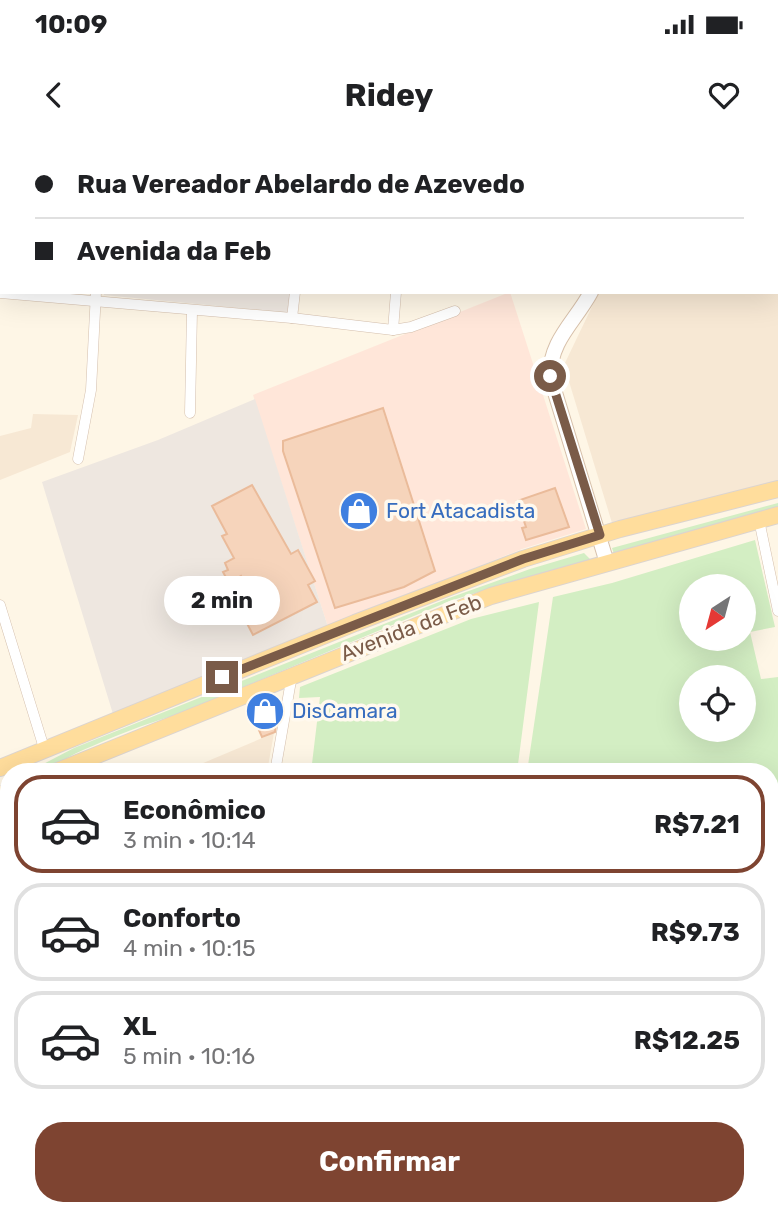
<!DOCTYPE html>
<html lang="pt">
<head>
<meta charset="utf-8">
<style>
  body { margin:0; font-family:Rubik,sans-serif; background:#f2f2f2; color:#202124; height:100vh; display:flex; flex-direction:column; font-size:26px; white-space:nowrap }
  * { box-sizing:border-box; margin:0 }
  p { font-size:23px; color:#757577 }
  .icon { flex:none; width:38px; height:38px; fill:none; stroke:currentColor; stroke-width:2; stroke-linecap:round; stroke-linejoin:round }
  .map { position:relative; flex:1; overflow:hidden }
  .side { position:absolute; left:0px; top:623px; width:779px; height:453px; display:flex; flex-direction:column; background:#fff; border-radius:28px 28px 0 0; box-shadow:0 7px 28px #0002 }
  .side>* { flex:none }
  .banner { position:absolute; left:0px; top:0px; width:779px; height:154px; box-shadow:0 7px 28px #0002; display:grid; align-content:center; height:154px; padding:0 35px; background:#fff }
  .needle { width:46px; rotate:216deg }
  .buttons { position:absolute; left:679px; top:434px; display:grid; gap:14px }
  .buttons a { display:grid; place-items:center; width:77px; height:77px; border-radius:50%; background:#fff; box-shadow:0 7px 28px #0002; font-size:35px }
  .end { position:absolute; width:32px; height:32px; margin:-16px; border:9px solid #7a5b48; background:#fff; box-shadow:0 0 0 4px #fff }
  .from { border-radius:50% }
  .bubble { position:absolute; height:49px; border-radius:24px; background:#fff; box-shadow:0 7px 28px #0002; font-size:23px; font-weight:700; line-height:49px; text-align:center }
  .banner b { display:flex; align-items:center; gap:24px; height:66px; font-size:26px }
  .banner b+b { border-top:2px solid #e0e0e0 }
  .banner i { width:18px; height:18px; background:#202124 }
  ul { padding:12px 0 0; list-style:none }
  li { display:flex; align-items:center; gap:21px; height:98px; margin:0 14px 10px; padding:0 21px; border:4px solid #e0e0e0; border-radius:28px }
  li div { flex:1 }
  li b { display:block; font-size:26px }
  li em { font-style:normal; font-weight:700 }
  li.on { border-color:#7e4431 }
  li>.icon { width:63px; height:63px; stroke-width:1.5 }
  .cta { display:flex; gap:14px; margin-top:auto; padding:14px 35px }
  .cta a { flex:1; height:80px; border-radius:28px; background:#7e4431; color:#fff; font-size:28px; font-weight:700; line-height:80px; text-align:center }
  .status { display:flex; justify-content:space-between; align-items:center; height:49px; padding:0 35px; background:#fff; direction:ltr }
  .status svg { height:19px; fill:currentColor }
  header { display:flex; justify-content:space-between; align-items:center; height:91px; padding:0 35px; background:#fff; font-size:32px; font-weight:700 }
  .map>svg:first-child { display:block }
  .residential { fill:#f7e8d4 }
  .commercial { fill:#ffe6d9 }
  .industrial { fill:#eee7e0 }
  .green { fill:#d3eec3; fill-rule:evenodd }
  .water { fill:#b8e1ea; stroke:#9dd1dd; stroke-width:2 }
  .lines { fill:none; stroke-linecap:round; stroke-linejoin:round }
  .stream { stroke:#9dd1dd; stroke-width:2.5 }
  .building { fill:#f6d4bb; stroke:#eabb9a; stroke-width:2 }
  .street-casing { stroke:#d4bfad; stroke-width:11 }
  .secondary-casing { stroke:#d7c0aa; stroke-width:16 }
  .primary-casing { stroke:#dcd4cf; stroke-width:18 }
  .street { stroke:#fff; stroke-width:10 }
  .secondary { stroke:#fff; stroke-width:14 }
  .primary { stroke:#ffdd9c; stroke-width:16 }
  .route { stroke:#7a5b48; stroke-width:9 }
  .labels { text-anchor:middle; stroke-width:7; stroke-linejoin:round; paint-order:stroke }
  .shop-label { font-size:21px; fill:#366cbe; stroke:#fff9ee; text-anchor:start }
  .street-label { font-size:21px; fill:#7a5b48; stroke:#fff9ee }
</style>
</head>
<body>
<div class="status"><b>10:09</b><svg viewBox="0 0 49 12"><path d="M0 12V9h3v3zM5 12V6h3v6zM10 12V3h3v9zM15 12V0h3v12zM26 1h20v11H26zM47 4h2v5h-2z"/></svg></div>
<header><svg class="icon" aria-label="back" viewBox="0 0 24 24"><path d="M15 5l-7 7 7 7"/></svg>Ridey<svg class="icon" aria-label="heart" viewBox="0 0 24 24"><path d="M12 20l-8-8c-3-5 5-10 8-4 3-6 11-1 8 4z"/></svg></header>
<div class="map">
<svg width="778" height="1075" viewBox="0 0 778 1075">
  <rect width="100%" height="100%" fill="#fef6e6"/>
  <g class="residential">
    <path d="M619,0h159v343l-166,40 -48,-158 35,-73h178v-150z"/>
    <path d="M33,274l45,1 -8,37 -70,28v-44l31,-8z"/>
    <path d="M274,593l-7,39h-85z"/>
  </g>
  <path class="commercial" d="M510,152l76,237 -64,20 -194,78 -75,-232z"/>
  <g class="industrial">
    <path d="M104,152h186l-1,21 -185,-18z"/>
    <path d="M255,259l73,228 -215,87 -71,-232 116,-42z"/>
  </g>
  <g class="green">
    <path d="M778,363v6l-164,45 -2,-6z"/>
    <path d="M755,400l20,87 -25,5 11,47 17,-2v430l-8,1v-336h-243l26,-175 59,-14zM691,446h53v53h-53zM691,537h53v53h-53z"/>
    <path d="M584,413l6,6 -4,5 -70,16 -66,21 -274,114c-32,9 -63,22 -93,35 -19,8 -34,22 -55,22l46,-24 375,-150 81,-29z"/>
    <path d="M539,462l-22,170h-206l9,-75 -21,1 1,-11 171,-68z"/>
    <path d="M0,930h9v76l-9,-1z"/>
  </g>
  <path class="water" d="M778,967v108h-778v-70l9,1v62h761v-100z"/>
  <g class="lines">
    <g class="stream">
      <path d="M459,0v2"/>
      <path d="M777,93h1"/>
    </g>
  </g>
  <g class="building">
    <path d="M383,268l52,163 -31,16 -69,21 -52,-157v-10z"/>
    <path d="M252,345l39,69 7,-4 17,31 -7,4 9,17 -64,33 -12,-23 15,-8 -15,-28 -12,7 -6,-11 5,-2 -3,-7 9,-5 -12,-22 5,-2 -15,-28z"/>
    <path d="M555,348l14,39 -43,13 -4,-12 4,-1 -9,-26z"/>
    <path d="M272,556l6,13 -3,23 -13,5 -14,-32z"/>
  </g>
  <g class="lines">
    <g class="street-casing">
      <g id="street">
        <path d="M343,0l17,2"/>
        <path d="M8,2l9,-2"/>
        <path d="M112,2v-2"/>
        <path d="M312,2v-2"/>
        <path d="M408,2v-2"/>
        <path d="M720,2v-2"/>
        <path d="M777,34h1"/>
        <path d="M0,106l2,-20"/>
        <path d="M0,153l292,25 101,12 18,-3 44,-16"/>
        <path d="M292,178l3,-26"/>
        <path d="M393,190l3,-38"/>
        <path d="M190,273l2,-102"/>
        <path d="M78,319l13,-69 5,-98"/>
        <path d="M759,380l19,91"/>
        <path d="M0,465l44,143"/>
        <path d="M275,632l17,-97"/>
      </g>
    </g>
    <g class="secondary-casing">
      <g id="secondary">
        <path d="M610,2v-2"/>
        <path d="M591,152c-16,30 -41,48 -41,84l57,187"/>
      </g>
    </g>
    <g class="primary-casing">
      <g id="primary">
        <path d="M0,628l355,-145 168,-64 97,-30 158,-40"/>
        <path d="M55,632l436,-176 287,-81"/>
        <path d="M0,655l9,-4"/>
      </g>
    </g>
    <use href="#street" class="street"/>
    <use href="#secondary" class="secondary"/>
    <use href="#primary" class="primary"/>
  </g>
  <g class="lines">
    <path class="route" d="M222,537l301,-118 77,-24 -50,-159"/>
  </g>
  <defs>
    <g id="shop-disc" transform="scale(2.0125)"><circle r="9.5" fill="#3f7fe0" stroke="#fff9ee"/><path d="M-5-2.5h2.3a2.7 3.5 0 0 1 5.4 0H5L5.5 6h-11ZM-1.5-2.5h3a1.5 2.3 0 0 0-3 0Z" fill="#fff"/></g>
  </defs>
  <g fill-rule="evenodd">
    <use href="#shop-disc" x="359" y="371"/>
    <use href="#shop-disc" x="265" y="571"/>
  </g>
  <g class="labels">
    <g class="shop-label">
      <text x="386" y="378">Fort Atacadista</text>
      <text x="292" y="578">DisCamara</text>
    </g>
    <g class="street-label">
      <text transform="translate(411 488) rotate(-21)" y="7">Avenida da Feb</text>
    </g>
  </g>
</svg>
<div class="buttons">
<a><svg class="needle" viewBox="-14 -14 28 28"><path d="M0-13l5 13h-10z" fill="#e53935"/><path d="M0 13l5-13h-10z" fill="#757577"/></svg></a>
<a><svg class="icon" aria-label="locate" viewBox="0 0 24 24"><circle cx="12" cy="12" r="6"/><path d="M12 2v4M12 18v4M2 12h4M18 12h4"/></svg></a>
</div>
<i class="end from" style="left:550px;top:236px"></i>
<i class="end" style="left:222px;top:537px"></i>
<div class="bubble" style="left:164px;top:436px;width:116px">2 min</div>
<div class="banner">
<b><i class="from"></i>Rua Vereador Abelardo de Azevedo</b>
<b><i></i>Avenida da Feb</b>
</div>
<section class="side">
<ul>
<li class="on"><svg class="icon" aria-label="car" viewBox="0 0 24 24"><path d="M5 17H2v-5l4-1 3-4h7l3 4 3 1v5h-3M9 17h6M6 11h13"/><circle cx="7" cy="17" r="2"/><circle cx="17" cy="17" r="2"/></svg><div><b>Econômico</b><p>3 min · 10:14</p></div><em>R$7.21</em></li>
<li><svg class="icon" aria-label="car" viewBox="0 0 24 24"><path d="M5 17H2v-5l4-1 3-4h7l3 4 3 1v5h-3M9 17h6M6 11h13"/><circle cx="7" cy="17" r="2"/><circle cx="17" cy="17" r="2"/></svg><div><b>Conforto</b><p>4 min · 10:15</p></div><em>R$9.73</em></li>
<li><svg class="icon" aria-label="car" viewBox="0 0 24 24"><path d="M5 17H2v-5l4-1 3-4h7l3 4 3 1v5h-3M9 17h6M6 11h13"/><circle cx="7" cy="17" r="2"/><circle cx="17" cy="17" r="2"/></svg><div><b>XL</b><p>5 min · 10:16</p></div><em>R$12.25</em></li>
</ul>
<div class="cta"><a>Confirmar</a></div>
</section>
</div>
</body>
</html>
